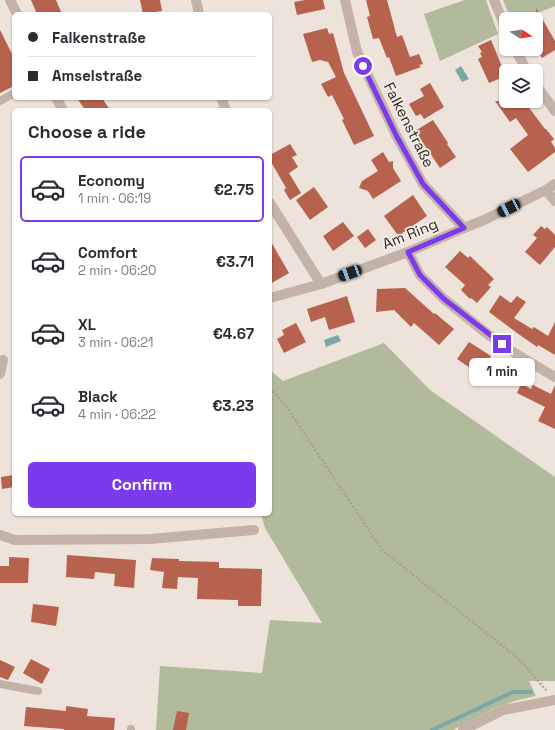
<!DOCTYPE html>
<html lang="en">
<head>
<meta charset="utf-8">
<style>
  body { margin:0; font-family:"Space Grotesk",sans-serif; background:#f7f7f7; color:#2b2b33; height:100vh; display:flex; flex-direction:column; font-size:15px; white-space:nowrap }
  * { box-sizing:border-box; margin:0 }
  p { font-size:13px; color:#7c7c81 }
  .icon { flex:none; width:22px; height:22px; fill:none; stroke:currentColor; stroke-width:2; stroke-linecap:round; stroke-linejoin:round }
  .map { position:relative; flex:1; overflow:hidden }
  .panel { position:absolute; left:12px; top:108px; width:260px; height:408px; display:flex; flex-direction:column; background:#fff; border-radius:6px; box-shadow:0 1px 3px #0004 }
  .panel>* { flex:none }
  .top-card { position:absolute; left:12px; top:12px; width:260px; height:88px; border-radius:6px; box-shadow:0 1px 3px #0004; display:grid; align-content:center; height:88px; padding:0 16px; background:#fff }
  .needle { width:26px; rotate:102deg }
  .tools { position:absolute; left:499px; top:12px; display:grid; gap:8px }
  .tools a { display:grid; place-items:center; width:44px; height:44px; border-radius:6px; background:#fff; box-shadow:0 1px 3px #0004; font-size:20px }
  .end { position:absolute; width:18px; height:18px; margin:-9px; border:5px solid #7c3aed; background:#fff; box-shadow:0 0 0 2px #fff }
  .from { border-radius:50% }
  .bubble { position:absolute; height:28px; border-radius:6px; background:#fff; box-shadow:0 1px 3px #0004; font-size:13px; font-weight:800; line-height:28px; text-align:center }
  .car { position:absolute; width:12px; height:24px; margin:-12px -6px; border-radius:5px; box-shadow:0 0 3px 1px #0007; background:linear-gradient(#222 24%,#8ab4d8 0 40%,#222 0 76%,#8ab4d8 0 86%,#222 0) }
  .top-card b { display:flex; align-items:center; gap:14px; height:38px; font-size:15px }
  .top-card b+b { border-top:1px solid #e1e1e2 }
  .top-card i { width:10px; height:10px; background:#2b2b33 }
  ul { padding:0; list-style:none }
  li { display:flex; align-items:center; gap:12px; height:66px; margin:0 8px 6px; padding:0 8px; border:2px solid transparent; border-radius:6px }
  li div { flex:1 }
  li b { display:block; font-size:15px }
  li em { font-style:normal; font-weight:800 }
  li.selected { border-color:#7c3aed }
  li>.icon { width:36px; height:36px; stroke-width:1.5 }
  h2 { padding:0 16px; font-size:18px; line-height:48px }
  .primary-button { display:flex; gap:8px; margin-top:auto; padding:8px 16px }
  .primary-button a { flex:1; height:46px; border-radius:6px; background:#7c3aed; color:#fff; font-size:16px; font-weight:800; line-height:46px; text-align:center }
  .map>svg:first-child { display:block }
  .green { fill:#b2ba9c }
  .water { fill:#7ca7a6 }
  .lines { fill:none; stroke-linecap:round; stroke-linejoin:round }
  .stream { stroke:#7ca7a6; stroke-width:4 }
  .building { fill:#b6624f }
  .path { stroke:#af9d92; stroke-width:2.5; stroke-dasharray:2 2; stroke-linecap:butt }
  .lane { stroke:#c4b2a7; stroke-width:8 }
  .street { stroke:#c4b2a7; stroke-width:10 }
  .route { stroke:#7c3aed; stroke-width:5 }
  .labels { text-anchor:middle; stroke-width:3.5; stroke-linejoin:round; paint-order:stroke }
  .street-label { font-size:15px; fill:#312927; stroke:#f6ede5 }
</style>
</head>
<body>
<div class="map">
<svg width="555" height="730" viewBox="0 0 555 730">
  <rect width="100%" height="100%" fill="#ede3da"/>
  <g class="green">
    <path d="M465,0h21l12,34 -58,27 -16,-47z"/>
    <path d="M503,0h52v6l-32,13h-12z"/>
    <path d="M384,343l46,47 125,87v204h-26l7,15 -18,4 -21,7 -44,23h-297l4,-64 102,7 8,-53 52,3 -57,-95 -4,-14h9v-144l13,11z"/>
  </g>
  <g class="water">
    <path d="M461,66l8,13 -7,3 -7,-12z"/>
    <path d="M338,335l3,6 -15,6 -2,-7z"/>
  </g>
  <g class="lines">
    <path class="stream" d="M432,730l81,-38h18"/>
  </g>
  <g class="building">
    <path d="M31,0h25l6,14h-25z"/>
    <path d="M140,0h20l2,11 -19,3z"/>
    <path d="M305,0h18l2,9 -28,6 -3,-13z"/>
    <path d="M366,0h21l10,37 5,-2 8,22 9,-3 4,10 -4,1 2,2 -25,9 -7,-19 -2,1 -8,-20 -6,1 -6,-22 3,-1z"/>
    <path d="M536,8l19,33v9l-13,8 -6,-9z"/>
    <path d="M327,28l2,6 4,-1 11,40 30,63 -20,9 -12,-25 2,-1 -12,-24 -4,2 -7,-13 15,-7 -8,-15 -8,-2 -8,2 -9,-28z"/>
    <path d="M0,30l14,28v28l-14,7z"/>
    <path d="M491,40l15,36 -17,7 -11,-24 4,-2 -2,-4 2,-1 -4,-6z"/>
    <path d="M430,83l14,24 -20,12 -3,-5 -5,2 -7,-12 15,-8 -4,-7z"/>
    <path d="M77,98h25l8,12h-25z"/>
    <path d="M495,101h29l21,28h1l8,10 -3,3 4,6v4l-27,20 -18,-23 18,-14 -12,-17 -6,4z"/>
    <path d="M433,120l15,23 -1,1 9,13 -16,11 -25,-37z"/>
    <path d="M290,144l7,11 -5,2 6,10 -9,6 12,20 -11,7 -6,-10 2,-2 -16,-28v-5z"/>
    <path d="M383,152l6,10 4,-1v7l8,13 -28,18 -5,-8 -9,-3 3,-7 16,-10 -7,-11z"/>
    <path d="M314,187l14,20 -18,13 -14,-20z"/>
    <path d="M413,195l14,21 -26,18h-4l-13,-18z"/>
    <path d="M343,222l11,14 -21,15 -10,-15z"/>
    <path d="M541,226l4,3 2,-2 8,8v12l-15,18 -15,-13 12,-14 -4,-3z"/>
    <path d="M368,229l8,11 -11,8 -8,-11z"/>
    <path d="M270,240l19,33 -19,11z"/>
    <path d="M460,251l8,7 2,-2 24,23 -6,6 3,2 -14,16 -6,-5 -1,1 -9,-9 4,-5 -20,-18z"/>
    <path d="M405,288l29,26 1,-1 19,16 -15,16 -25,-22 -3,4 -17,-17 -18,2 1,-23z"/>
    <path d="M500,295l11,8 6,-7 9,6 -12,16 18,11 2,-2 14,9 7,-14v33l-17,-10 -1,2 -20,-14 -28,-21z"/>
    <path d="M347,296l8,26 -26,8 -4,-13 -14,5 -4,-13z"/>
    <path d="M296,323l10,19 -22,11 -7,-14 7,-4 -2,-5z"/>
    <path d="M469,342l22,14 -2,4 9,5 -10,15 -31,-21z"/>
    <path d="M521,384l10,5 2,-4 18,9 4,-9v44l-17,-8 7,-14 -28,-14z"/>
    <path d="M14,475v12l-12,2 -1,-12z"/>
    <path d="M67,555l69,5 -2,28 -20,-2 1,-12 -20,-2 -1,7 -28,-2z"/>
    <path d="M9,557l20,1 -1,25h-28v-17h9z"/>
    <path d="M152,558l27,1v2l40,1v6l43,1 -1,37h-23v-6l-41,-1 1,-21 -20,-1 -1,12 -15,-1 2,-16 -14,-2z"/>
    <path d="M33,604l26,3 -3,19 -25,-4z"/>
    <path d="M31,659l19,10 -8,15 -19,-11z"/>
    <path d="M0,660l15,7 -7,13 -8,-3z"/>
    <path d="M66,706l22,3 -1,7 28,2 -1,12h-50v-1l-40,-3 2,-19 40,4z"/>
    <path d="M177,711l12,2 -3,17h-13z"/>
  </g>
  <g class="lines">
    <path class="path" d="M270,388l16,18 96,144 123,98 13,10 28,32"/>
    <g class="lane">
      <path d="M0,101l14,-8"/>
      <path d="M0,684l38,7"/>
      <path d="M131,730v-1"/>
    </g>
    <g class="street">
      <path d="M10,0l7,14"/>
      <path d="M196,0l3,14"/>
      <path d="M345,0l12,52 39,83 27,49 41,44"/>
      <path d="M494,0l12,29"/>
      <path d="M515,49l12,22"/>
      <path d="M536,85l19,26"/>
      <path d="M56,98l7,12"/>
      <path d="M221,98l5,12"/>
      <path d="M546,190l9,11"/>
      <path d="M270,203l51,81"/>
      <path d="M408,252l12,23 24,24 46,37 23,16 42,25"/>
      <path d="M270,298l51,-14 87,-32 56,-24 20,-8 62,-30 9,-6"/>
      <path d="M0,374l3,-14"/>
      <path d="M0,535l15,5 135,-1 104,-9"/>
      <path d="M463,730l40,-20 52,-10"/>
    </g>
  </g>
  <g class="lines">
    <path class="route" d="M363,66l33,69 27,49 41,44 -56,24 12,23 24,24 58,45"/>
  </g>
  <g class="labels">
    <g class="street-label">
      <text transform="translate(409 125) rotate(63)" y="5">Falkenstraße</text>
      <text transform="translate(410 234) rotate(-22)" y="5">Am Ring</text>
    </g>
  </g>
</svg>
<div class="tools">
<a><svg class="needle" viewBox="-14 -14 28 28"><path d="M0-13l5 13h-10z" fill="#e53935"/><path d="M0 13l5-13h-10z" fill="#7c7c81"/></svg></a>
<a><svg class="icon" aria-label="layers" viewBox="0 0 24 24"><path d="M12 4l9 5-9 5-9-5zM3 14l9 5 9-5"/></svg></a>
</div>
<i class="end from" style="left:363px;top:66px"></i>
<i class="end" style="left:502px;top:344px"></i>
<div class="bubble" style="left:469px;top:358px;width:66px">1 min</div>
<i class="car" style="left:509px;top:208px;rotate:244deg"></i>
<i class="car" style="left:350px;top:273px;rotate:250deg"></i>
<div class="top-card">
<b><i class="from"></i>Falkenstraße</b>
<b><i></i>Amselstraße</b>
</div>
<section class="panel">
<h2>Choose a ride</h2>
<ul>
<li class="selected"><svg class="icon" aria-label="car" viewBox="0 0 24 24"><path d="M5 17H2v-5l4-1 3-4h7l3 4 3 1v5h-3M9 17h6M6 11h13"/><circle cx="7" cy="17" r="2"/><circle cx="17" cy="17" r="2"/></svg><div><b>Economy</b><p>1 min · 06:19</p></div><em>€2.75</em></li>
<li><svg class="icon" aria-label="car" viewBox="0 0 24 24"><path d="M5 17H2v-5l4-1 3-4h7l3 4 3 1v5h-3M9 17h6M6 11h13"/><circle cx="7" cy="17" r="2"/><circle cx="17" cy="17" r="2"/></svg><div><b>Comfort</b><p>2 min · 06:20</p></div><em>€3.71</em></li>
<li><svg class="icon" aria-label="car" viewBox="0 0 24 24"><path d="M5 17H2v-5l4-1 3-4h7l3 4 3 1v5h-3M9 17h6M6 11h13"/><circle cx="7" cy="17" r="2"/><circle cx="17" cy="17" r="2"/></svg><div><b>XL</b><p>3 min · 06:21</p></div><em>€4.67</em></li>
<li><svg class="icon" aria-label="car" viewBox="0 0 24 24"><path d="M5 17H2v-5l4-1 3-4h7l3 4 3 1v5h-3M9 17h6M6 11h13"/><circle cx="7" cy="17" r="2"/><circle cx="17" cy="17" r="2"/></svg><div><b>Black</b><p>4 min · 06:22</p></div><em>€3.23</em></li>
</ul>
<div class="primary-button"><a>Confirm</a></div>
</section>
</div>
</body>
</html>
